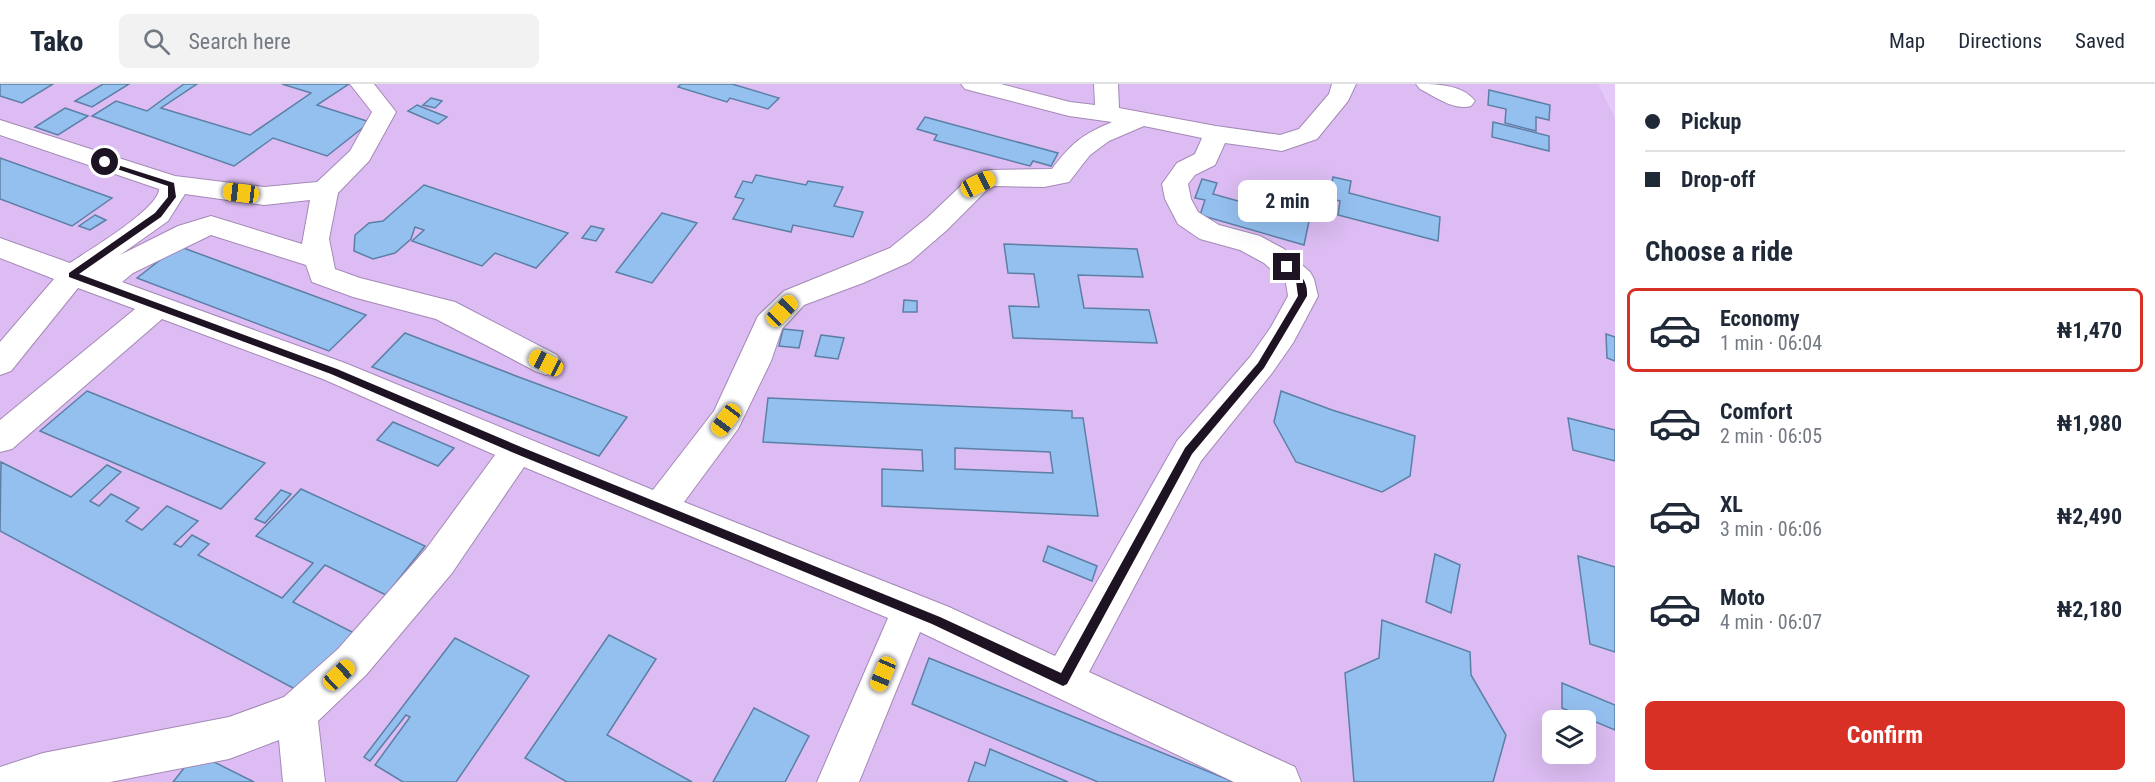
<!DOCTYPE html>
<html lang="en">
<head>
<meta charset="utf-8">
<style>
  body { margin:0; font-family:"Roboto Condensed",sans-serif; background:#f2f2f3; color:#1f2937; height:100vh; display:flex; flex-direction:column; font-size:22px; white-space:nowrap }
  * { box-sizing:border-box; margin:0 }
  p { font-size:20px; color:#747a83 }
  .icon { flex:none; width:33px; height:33px; fill:none; stroke:currentColor; stroke-width:2; stroke-linecap:round; stroke-linejoin:round }
  .map { position:relative; flex:1; overflow:hidden }
  .sheet { display:flex; flex-direction:column; background:#fff; width:540px }
  .sheet>* { flex:none }
  .hud { display:grid; align-content:center; height:132px; padding:0 30px; background:#fff }
  .buttons { position:absolute; left:1542px; top:626px; display:grid; gap:12px }
  .buttons a { display:grid; place-items:center; width:54px; height:54px; border-radius:9px; background:#fff; box-shadow:0 6px 24px #0002; font-size:30px }
  .end { position:absolute; width:27px; height:27px; margin:-14px; border:8px solid #1d1323; background:#fff; box-shadow:0 0 0 3px #fff }
  .from { border-radius:50% }
  .bubble { position:absolute; height:42px; border-radius:9px; background:#fff; box-shadow:0 6px 24px #0002; font-size:20px; font-weight:700; line-height:42px; text-align:center }
  .car { position:absolute; width:18px; height:36px; margin:-18px -9px; border-radius:8px; box-shadow:0 0 4px 2px #0007; background:linear-gradient(#f5c518 24%,#345 0 40%,#f5c518 0 76%,#345 0 86%,#f5c518 0) }
  .hud b { display:flex; align-items:center; gap:21px; height:57px; font-size:22px }
  .hud b+b { border-top:2px solid #e0e1e3 }
  .hud i { width:15px; height:15px; background:#1f2937 }
  ul { padding:0; list-style:none }
  li { display:flex; align-items:center; gap:18px; height:84px; margin:0 12px 9px; padding:0 18px; border:3px solid transparent; border-radius:9px }
  li div { flex:1 }
  li b { display:block; font-size:22px }
  li em { font-style:normal; font-weight:700 }
  li.on { border-color:#d93025 }
  li>.icon { width:54px; height:54px; stroke-width:1.5 }
  h2 { padding:0 30px; font-size:27px; line-height:72px }
  .button { display:flex; gap:12px; margin-top:auto; padding:12px 30px }
  .button a { flex:1; height:69px; border-radius:9px; background:#d93025; color:#fff; font-size:24px; font-weight:700; line-height:69px; text-align:center }
  header { display:flex; align-items:center; gap:36px; box-sizing:border-box; height:84px; padding:0 30px; background:#fff; border-bottom:2px solid #e0e1e3 }
  header strong { font-size:28px }
  nav { display:flex; gap:33px; margin-inline-start:auto; font-size:21px }
  .search { width:420px; height:54px; background:#f2f2f3; display:flex; align-items:center; gap:15px; box-sizing:border-box; padding:0 21px; border-radius:9px; color:#747a83; font-size:22px }
  main { display:flex; flex:1; min-height:0 }
  .map>svg:first-child { display:block }
  .built { fill:#dcbcf2; fill-rule:evenodd }
  .building { fill:#94c0f0; stroke:#5c7fa5; stroke-width:1.5; fill-rule:evenodd }
  .lines { fill:none; stroke-linecap:round; stroke-linejoin:round }
  .street-casing { stroke:#a489b6; stroke-width:2 }
  .street { fill:#fff; fill-rule:evenodd }
  .route { fill:#1d1323 }
</style>
</head>
<body>
<header>
<strong>Tako</strong>
<div class="search"><svg class="icon" aria-label="search" viewBox="0 0 24 24"><circle cx="10" cy="10" r="6"/><path d="M15 15l6 6"/></svg>Search here</div>
<nav><a>Map</a><a>Directions</a><a>Saved</a></nav>
</header>
<main>
<div class="map">
<svg width="1615" height="698" viewBox="0 0 1615 698">
  <rect width="100%" height="100%" fill="#e4c8f8"/>
  <path class="built" d="M0,0h1598l17,34v664h-1615zM1552,636h34v33h-34z"/>
  <g class="building">
    <path d="M0,0h53l-31,19 -22,-7z"/>
    <path d="M103,0h26l-37,23 -17,-6z"/>
    <path d="M184,0h13l-36,24 89,27 61,-42 -29,-9h67l-32,21 53,17 -43,34 -54,-18 -39,28 -142,-50 24,-15 31,10z"/>
    <path d="M681,0h51l47,14 -11,11 -38,-11 -3,4 -49,-15z"/>
    <path d="M1489,6l61,15 -1,15 -13,-3v14l-31,-8 1,-14 -18,-4z"/>
    <path d="M431,14l11,3 -7,7 -12,-3z"/>
    <path d="M417,21l30,12 -9,7 -30,-13z"/>
    <path d="M65,24l23,8 -30,19 -23,-8z"/>
    <path d="M925,33l133,36 -7,13 -18,-5 -3,5 -96,-26 3,-5 -20,-6z"/>
    <path d="M1493,38l56,14v15l-57,-14z"/>
    <path d="M0,74l112,40 -40,28 -72,-27z"/>
    <path d="M756,91l50,10 2,-4 35,6 -9,19 29,6 -10,25 -60,-12 -2,7 -58,-13 11,-20 -9,-2 8,-16 9,2z"/>
    <path d="M1333,93l18,4 -2,12 91,24 -2,24 -100,-26 2,-14 -11,-3z"/>
    <path d="M1202,95l15,4 -4,11 96,27 -5,24 -104,-30 5,-15 -10,-2z"/>
    <path d="M424,101l144,48 -32,35 -41,-15 -13,13 -70,-25 12,-11 -9,-3 -4,12 -16,14 -22,6 -19,-8 1,-16 14,-12 14,-2z"/>
    <path d="M662,129l35,10 -45,60 -36,-11z"/>
    <path d="M95,131l11,5 -16,10 -11,-4z"/>
    <path d="M591,142l13,3 -8,12 -14,-3z"/>
    <path d="M1004,160l133,5 6,28 -65,-2 6,33 65,2 8,33 -144,-5 -4,-32 30,1 -5,-33 -26,-1z"/>
    <path d="M178,162l188,69 -37,36 -192,-73z"/>
    <path d="M904,216l13,1v11h-14z"/>
    <path d="M783,245l20,2 -4,17 -20,-2z"/>
    <path d="M405,249l111,43 111,41 -28,39 -227,-89z"/>
    <path d="M1606,250l9,3v24l-8,-3z"/>
    <path d="M821,251l23,3 -6,21 -23,-3z"/>
    <path d="M87,307l178,72 -44,46 -181,-78z"/>
    <path d="M1281,307l51,19 83,26 -5,40 -28,16 -86,-30 -22,-40z"/>
    <path d="M768,314l304,13v7h11l15,98 -216,-10v-37l41,2 -1,-21 -159,-8zM955,364l95,4 3,21 -98,-4z"/>
    <path d="M1568,334l47,12v31l-42,-11z"/>
    <path d="M393,338l61,26 -16,18 -61,-26z"/>
    <path d="M1,378l70,35 36,-32 14,7 -31,29 9,5 12,-12 28,14 -13,13 16,9 25,-24 31,15 -24,23 7,3 11,-12 17,9 -11,11 84,43 31,-35 -57,-27 45,-47 124,57 -39,49 -61,-30 -32,37 65,33 -50,61 -308,-165z"/>
    <path d="M281,406l10,4 -26,29 -10,-4z"/>
    <path d="M1048,462l49,20 -5,15 -49,-20z"/>
    <path d="M1435,470l25,11 -9,48 -25,-11z"/>
    <path d="M1578,472l37,11v85l-25,-8z"/>
    <path d="M1382,536l88,32 1,23 35,60 -13,47h-139l-9,-109 34,-15z"/>
    <path d="M609,551l47,24 -49,76 85,47h-125l-42,-24z"/>
    <path d="M455,554l74,38 -73,106h-53l-28,-17 35,-48 -4,-2 -36,46 -6,-4z"/>
    <path d="M929,574l305,124h-136l-186,-78z"/>
    <path d="M1562,599l53,22v25l-53,-22z"/>
    <path d="M754,624l55,28 -24,46h-72z"/>
    <path d="M990,665l78,33h-100l7,-20 10,4z"/>
    <path d="M196,669l58,29h-81z"/>
  </g>
  <g class="lines">
    <g class="street-casing">
      <g id="street">
        <path d="M350,0h24l22,28 -27,49 -31,32 -9,46 6,30 25,9 95,24 102,53 5,8 -5,8 -11,4 -11,-4 -99,-52 -83,-22 -41,-15 -6,-17 -95,-30 -78,38 -11,9 223,81 308,127 61,-79 44,-95 26,-25 106,-43 37,-30 42,-40 12,-6 9,-2 62,-1c20,-26 29,-34 60,-47l-43,-6 -104,-27 -4,-5h40l69,18 25,3 -1,-21h24l1,24 97,18 64,9 19,-6 30,-35 3,-10h24l-8,17 -31,38 -35,12 -57,-8 -10,22 -20,10 -7,9 3,15 7,13 21,13 41,11 24,13 26,23 4,7 4,17 -25,47 -21,30 -71,88 -112,211 206,95 6,15h-67l-314,-150 -61,150h-42l71,-164 -364,-151 -72,106 -86,102 -48,46 7,61h-42l-4,-42 -50,19 -119,23h-110v-15l43,-14 186,-36 55,-20 54,-48 88,-100 69,-94 -172,-76 -161,-60 -150,130 -12,3v-32l135,-111 -57,-21 -67,83 -11,4v-33l54,-63 -54,-21v-20l70,25c19,-13 89,-54 89,-74l-159,-54v-15l175,56 89,11 53,-5 33,-31 22,-39zM1144,42l58,12 -7,16 -18,9 -15,21 3,15 13,25 22,15 40,11 24,13 22,20 2,13 -17,31 -21,30 -73,84 -122,215 -106,-49 -265,-105 54,-73 33,-68 11,-32 22,-24 59,-22 47,-21 37,-32 40,-40 7,-4 50,1 25,-5 21,-27 19,-14zM185,110l79,11 46,-5 -8,44 -91,-28 -33,10 -58,29 48,-34z"/>
        <path d="M1416,0c20,0 46,0 59,17l-4,5c-17,5 -35,-9 -51,-17z"/>
      </g>
    </g>
    <use href="#street" class="street"/>
  </g>
  <path class="route" d="M102,76l72,23 2,14 -15,20 -82,57 258,95 184,78 419,170 121,56 124,-225 73,-85 40,-67 -2,-15 -12,-11v-5h6c11,10 18,16 17,31l-43,72 -72,86 -125,230 -4,2 -131,-62 -418,-171 -183,-79 -262,-97v-4l86,-60 13,-16v-11l-66,-22z"/>
</svg>
<div class="buttons">
<a><svg class="icon" aria-label="layers" viewBox="0 0 24 24"><path d="M12 4l9 5-9 5-9-5zM3 14l9 5 9-5"/></svg></a>
</div>
<i class="end from" style="left:105px;top:78px"></i>
<i class="end" style="left:1287px;top:183px"></i>
<div class="bubble" style="left:1238px;top:96px;width:99px">2 min</div>
<i class="car" style="left:978px;top:100px;rotate:64deg"></i>
<i class="car" style="left:241px;top:109px;rotate:277deg"></i>
<i class="car" style="left:782px;top:227px;rotate:44deg"></i>
<i class="car" style="left:546px;top:279px;rotate:297deg"></i>
<i class="car" style="left:726px;top:336px;rotate:217deg"></i>
<i class="car" style="left:883px;top:590px;rotate:203deg"></i>
<i class="car" style="left:339px;top:591px;rotate:47deg"></i>
</div>
<section class="sheet">
<div class="hud">
<b><i class="from"></i>Pickup</b>
<b><i></i>Drop-off</b>
</div>
<h2>Choose a ride</h2>
<ul>
<li class="on"><svg class="icon" aria-label="car" viewBox="0 0 24 24"><path d="M5 17H2v-5l4-1 3-4h7l3 4 3 1v5h-3M9 17h6M6 11h13"/><circle cx="7" cy="17" r="2"/><circle cx="17" cy="17" r="2"/></svg><div><b>Economy</b><p>1 min · 06:04</p></div><em>₦1,470</em></li>
<li><svg class="icon" aria-label="car" viewBox="0 0 24 24"><path d="M5 17H2v-5l4-1 3-4h7l3 4 3 1v5h-3M9 17h6M6 11h13"/><circle cx="7" cy="17" r="2"/><circle cx="17" cy="17" r="2"/></svg><div><b>Comfort</b><p>2 min · 06:05</p></div><em>₦1,980</em></li>
<li><svg class="icon" aria-label="car" viewBox="0 0 24 24"><path d="M5 17H2v-5l4-1 3-4h7l3 4 3 1v5h-3M9 17h6M6 11h13"/><circle cx="7" cy="17" r="2"/><circle cx="17" cy="17" r="2"/></svg><div><b>XL</b><p>3 min · 06:06</p></div><em>₦2,490</em></li>
<li><svg class="icon" aria-label="car" viewBox="0 0 24 24"><path d="M5 17H2v-5l4-1 3-4h7l3 4 3 1v5h-3M9 17h6M6 11h13"/><circle cx="7" cy="17" r="2"/><circle cx="17" cy="17" r="2"/></svg><div><b>Moto</b><p>4 min · 06:07</p></div><em>₦2,180</em></li>
</ul>
<div class="button"><a>Confirm</a></div>
</section>
</main>
</body>
</html>
